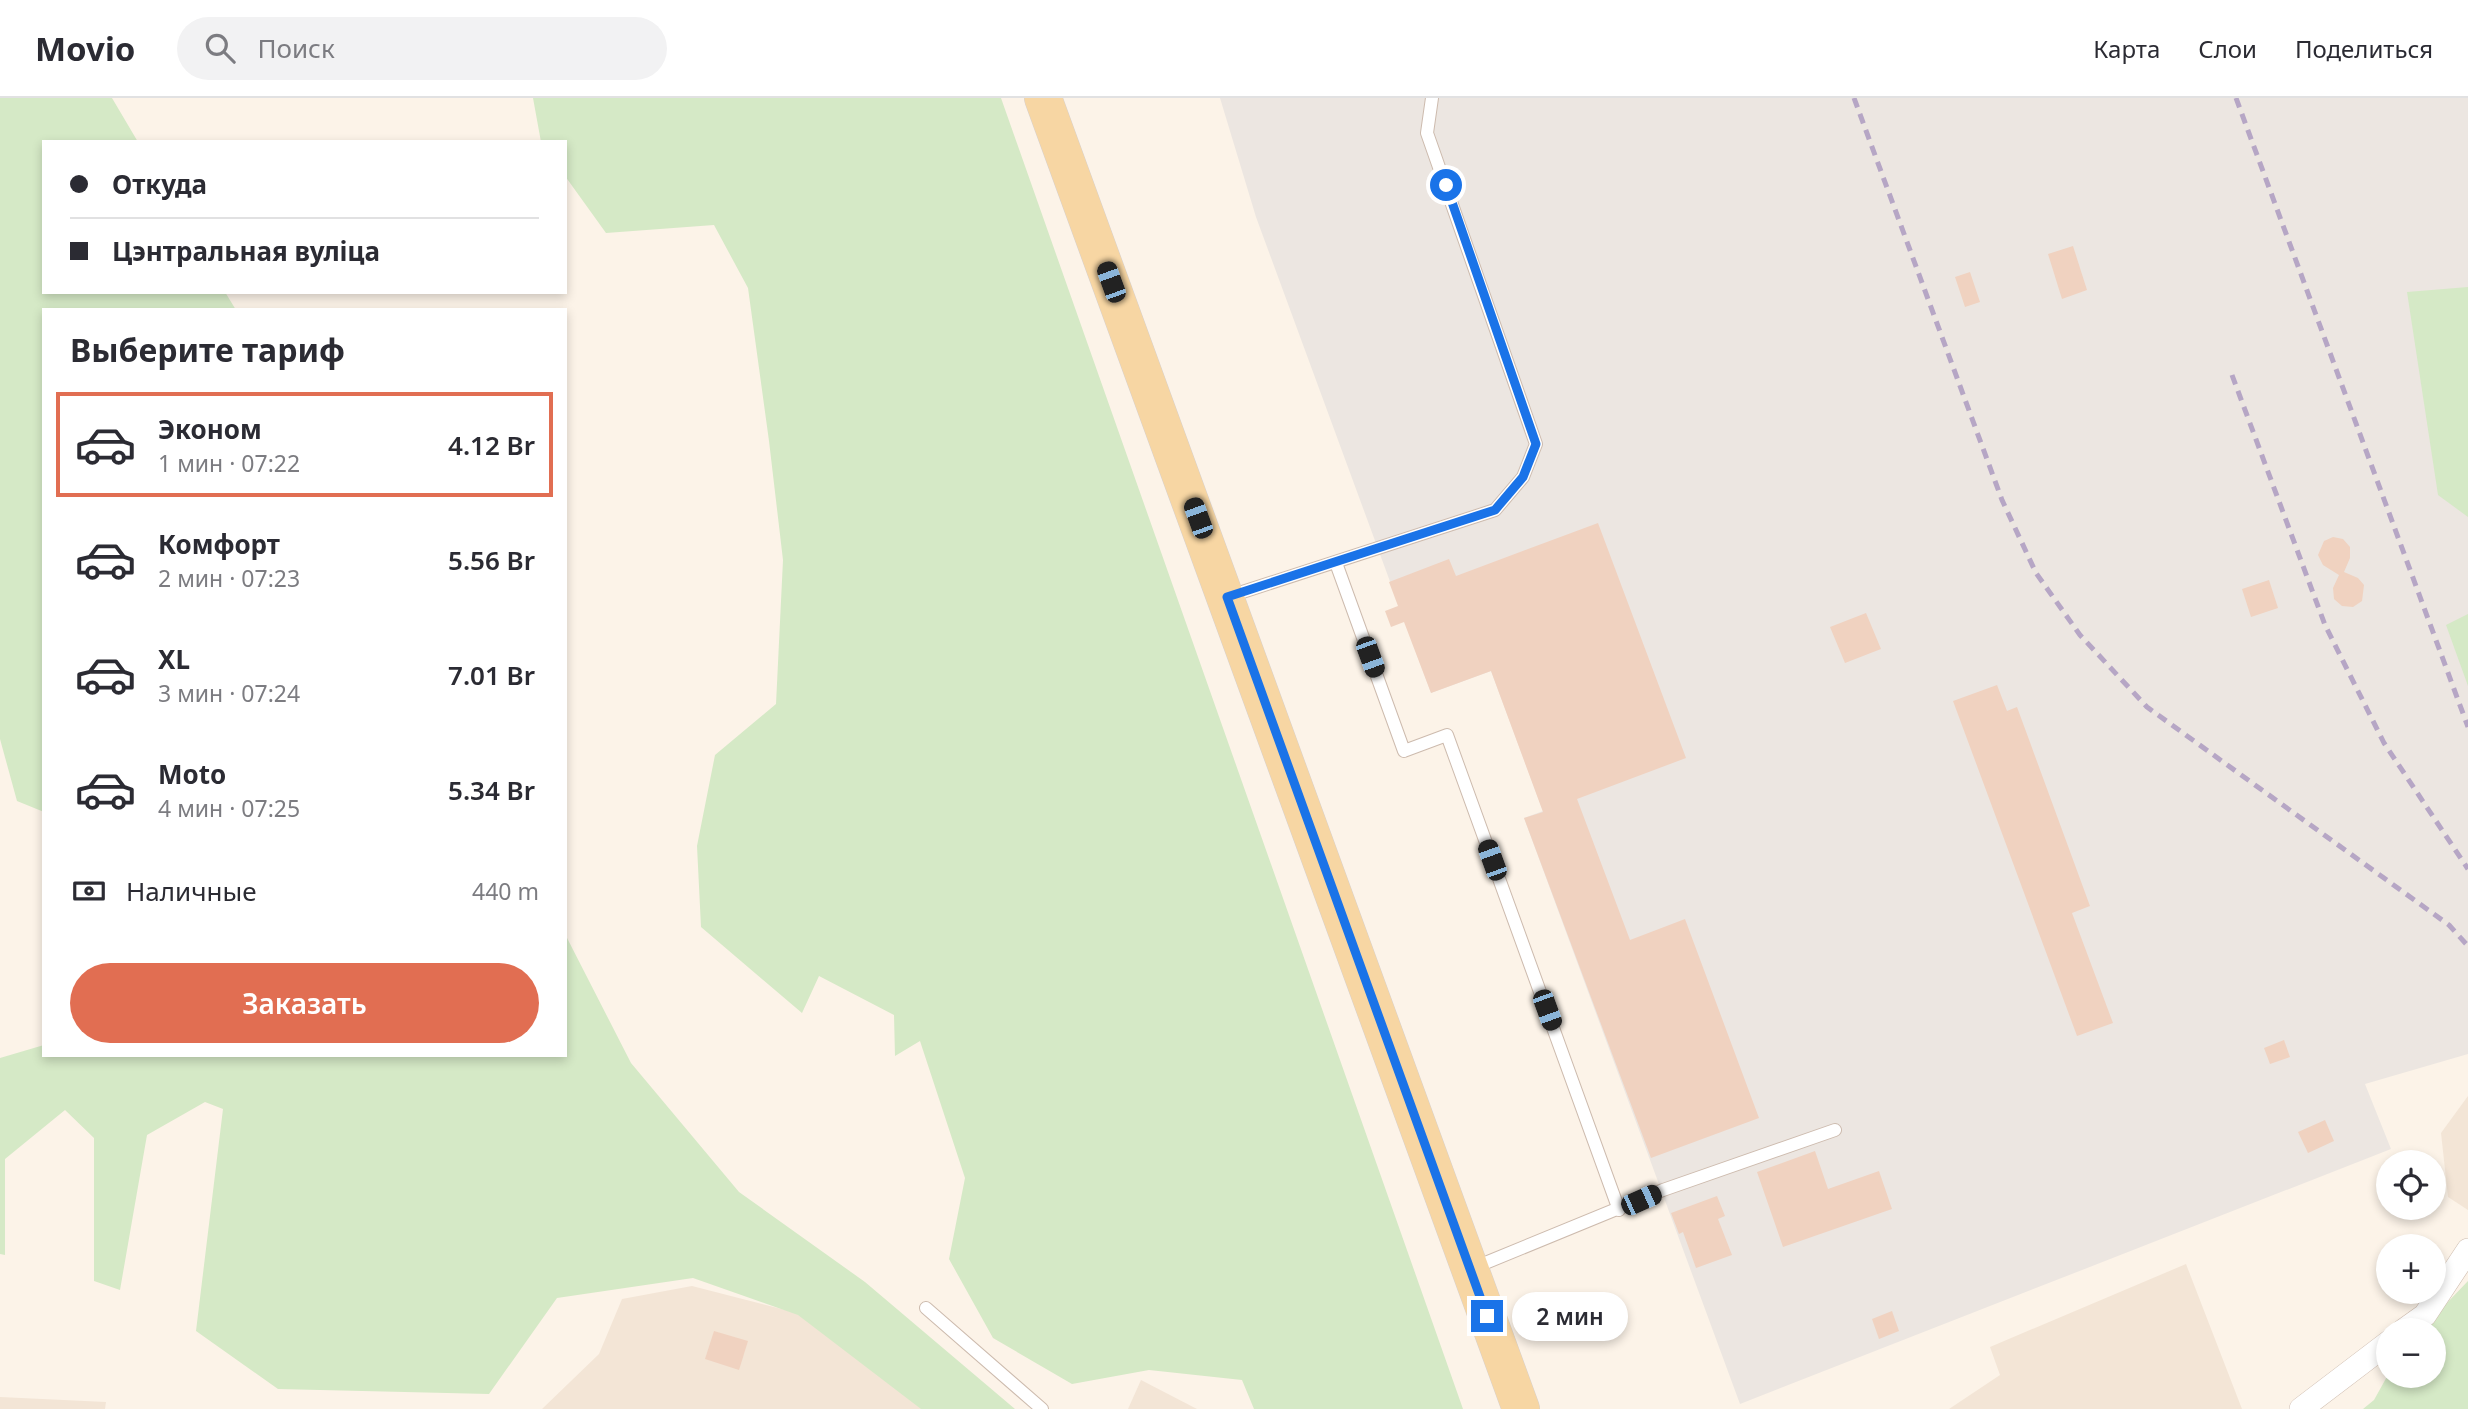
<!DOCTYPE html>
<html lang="ru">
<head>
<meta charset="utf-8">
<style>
  body { margin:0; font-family:"Noto Sans",sans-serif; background:#f2f2f3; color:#2b2b33; height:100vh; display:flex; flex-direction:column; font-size:26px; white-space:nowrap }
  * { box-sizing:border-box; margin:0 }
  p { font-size:23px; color:#7c7c81 }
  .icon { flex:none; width:38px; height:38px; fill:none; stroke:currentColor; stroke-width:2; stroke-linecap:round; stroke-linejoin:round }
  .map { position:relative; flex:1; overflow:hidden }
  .side { position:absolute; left:42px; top:210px; width:525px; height:749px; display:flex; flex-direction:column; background:#fff; border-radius:0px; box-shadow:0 4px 10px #0003 }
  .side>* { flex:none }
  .hud { position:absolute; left:42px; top:42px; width:525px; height:154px; border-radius:0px; box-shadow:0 4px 10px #0003; display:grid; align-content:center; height:154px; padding:0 28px; background:#fff }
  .buttons { position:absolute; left:2376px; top:1052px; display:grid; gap:14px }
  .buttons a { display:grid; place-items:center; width:70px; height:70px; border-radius:50%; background:#fff; box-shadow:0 4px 10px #0003; font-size:35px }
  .end { position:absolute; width:32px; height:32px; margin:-16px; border:9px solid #1a73e8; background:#fff; box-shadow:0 0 0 4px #fff }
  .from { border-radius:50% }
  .bubble { position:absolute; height:49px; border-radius:24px; background:#fff; box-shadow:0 4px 10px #0003; font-size:23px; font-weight:600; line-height:49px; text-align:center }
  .car { position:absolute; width:21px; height:42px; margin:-21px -10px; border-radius:9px; box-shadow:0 0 5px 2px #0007; background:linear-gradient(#222 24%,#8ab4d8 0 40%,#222 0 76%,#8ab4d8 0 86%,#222 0) }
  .hud b { display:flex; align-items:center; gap:24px; height:66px; font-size:26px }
  .hud b+b { border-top:2px solid #e1e1e2 }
  .hud i { width:18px; height:18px; background:#2b2b33 }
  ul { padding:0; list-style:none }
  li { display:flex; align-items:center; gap:21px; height:105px; margin:0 14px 10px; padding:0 14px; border:4px solid transparent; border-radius:0px }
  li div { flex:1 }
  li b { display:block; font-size:26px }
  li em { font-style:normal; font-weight:600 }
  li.current { border-color:#e16e52 }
  li>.icon { width:63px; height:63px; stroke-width:1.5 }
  h2 { padding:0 28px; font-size:32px; line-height:84px }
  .pay { display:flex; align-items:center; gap:18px; height:77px; padding:0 28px; font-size:26px }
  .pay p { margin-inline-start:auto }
  .primary-button { display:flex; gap:14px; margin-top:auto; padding:14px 28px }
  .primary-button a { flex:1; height:80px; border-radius:42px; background:#e16e52; color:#fff; font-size:28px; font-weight:600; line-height:80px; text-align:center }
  header { display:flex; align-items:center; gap:42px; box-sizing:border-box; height:98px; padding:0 35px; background:#fff; border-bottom:2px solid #e1e1e2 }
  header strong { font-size:33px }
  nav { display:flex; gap:38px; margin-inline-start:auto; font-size:24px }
  .search { width:490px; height:63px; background:#f2f2f3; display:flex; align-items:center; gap:18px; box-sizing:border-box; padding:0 24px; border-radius:38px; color:#7c7c81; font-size:26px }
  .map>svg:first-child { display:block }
  .residential { fill:#f3e5d6 }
  .industrial { fill:#ece6e1 }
  .green { fill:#d5e9c6 }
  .building { fill:#f0d2c0 }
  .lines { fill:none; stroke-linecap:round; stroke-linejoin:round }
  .service-casing { stroke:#cdbbae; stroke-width:14 }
  .minor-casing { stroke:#cdbbae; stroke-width:24 }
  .primary-casing { stroke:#d8d1cd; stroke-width:38 }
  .service { stroke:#fff; stroke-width:12 }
  .minor { stroke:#fff; stroke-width:23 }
  .primary { stroke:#f7d6a3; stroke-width:37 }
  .rail { stroke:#b6a6c5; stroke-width:5; stroke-dasharray:10 7; stroke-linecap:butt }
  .route { stroke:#1a73e8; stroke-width:9 }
</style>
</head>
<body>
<header>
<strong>Movio</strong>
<div class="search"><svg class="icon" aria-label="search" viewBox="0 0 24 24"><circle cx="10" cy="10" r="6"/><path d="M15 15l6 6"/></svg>Поиск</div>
<nav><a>Карта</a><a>Слои</a><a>Поделиться</a></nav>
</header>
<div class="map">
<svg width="2468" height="1311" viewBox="0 0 2468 1311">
  <rect width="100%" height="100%" fill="#fcf3e8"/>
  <g class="residential">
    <path d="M2468,998v114l-20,-13 -7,-64z"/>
    <path d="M2186,1166l56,145h-293l51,-34 -10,-28z"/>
    <path d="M692,1188l121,31 124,92h-395l57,-55 23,-55z"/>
    <path d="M1141,1282l56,29h-69z"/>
    <path d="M0,1299l106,5 -1,7h-105z"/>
  </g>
  <path class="industrial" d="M1220,0h1248v956l-103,30 26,65 -651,255 -216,-586 19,-7 -52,-140 -60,22 -175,-476z"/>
  <g class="green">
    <path d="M0,0h112l26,44h-94v150h181l11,18h-192v502l-27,-11 -17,-62z"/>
    <path d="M533,0h468l462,1311h-209l-12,-29 -93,-10 -77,14 -79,-46 -44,-79 16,-81 -45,-137 -25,15 -1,-41 -75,-39 -17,37 -101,-86 -4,-81 18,-91 61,-51 7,-144 -14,-119 -21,-153 -34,-63 -108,8 -41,-57v-34h-24z"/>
    <path d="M2468,189v230l-30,-22 -31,-203z"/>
    <path d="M2468,516v72l-22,-61z"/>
    <path d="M565,836l66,129 108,129 126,90 150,127h-94l-123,-94 -105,-37 -136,20 -68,96 -211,-5 -82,-58 27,-222 -18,-7 -58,33 -27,155 -26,-9v-143l-29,-28 -60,49v96l-5,-1v-196l44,-13v10h521z"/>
    <path d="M2468,1183v128h-105l11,-9 15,-27 45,3v-46h-13z"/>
  </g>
  <g class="building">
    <path d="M2073,148l14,44 -25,9 -14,-45z"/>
    <path d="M1970,174l10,30 -15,5 -10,-30z"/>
    <path d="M1598,425l88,235 -109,41 53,141 55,-21 74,199 -108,40 -127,-340 19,-6 -52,-141 -60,22 -27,-71 -13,5 -6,-16 13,-5 -9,-24 60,-23 7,17z"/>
    <path d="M2333,439l10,2 7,8v11l-6,14 14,6 6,7 -2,16 -9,6 -11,-1 -8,-7 -1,-11 6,-13 -16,-10 -5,-10 6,-14z"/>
    <path d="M2269,482l9,28 -27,9 -9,-28z"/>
    <path d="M1866,515l15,36 -36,14 -15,-36z"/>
    <path d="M1997,587l10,26 10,-4 73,199 -18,7 41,110 -36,13 -124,-335z"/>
    <path d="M2284,942l6,17 -20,7 -6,-16z"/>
    <path d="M2325,1022l9,21 -26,12 -10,-21z"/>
    <path d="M1815,1053l13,38 51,-18 13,38 -109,38 -26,-75z"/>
    <path d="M1717,1098l8,20 -7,3 14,36 -36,13 -13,-36 -4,2 -8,-21z"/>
    <path d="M1892,1213l7,20 -20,8 -7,-20z"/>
    <path d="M714,1233l34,10 -9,29 -34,-11z"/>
  </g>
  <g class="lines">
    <g class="service-casing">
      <g id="service">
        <path d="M1336,465l68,188 43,-16 172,475"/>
        <path d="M1227,499l268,-87 28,-33 13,-33 -109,-311 5,-35"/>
        <path d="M1473,1170l190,-78 172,-60"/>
        <path d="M926,1210l116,101"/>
      </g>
    </g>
    <g class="minor-casing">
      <g id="minor">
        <path d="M2404,1232l21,-15 43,-65"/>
        <path d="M2301,1311l88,-67"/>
      </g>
    </g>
    <g class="primary-casing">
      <path id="primary" d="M1043,0l478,1311"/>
    </g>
    <use href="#service" class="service"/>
    <use href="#minor" class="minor"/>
    <use href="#primary" class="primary"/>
    <g class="rail">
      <path d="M1854,0l148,402 34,73 44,62 67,72 302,218 19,21"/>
      <path d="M2236,0l232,629"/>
      <path d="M2232,277l93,250 59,118 84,126"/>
    </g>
  </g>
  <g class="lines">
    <path class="route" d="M1446,87l90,259 -13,33 -28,33 -268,87 260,719"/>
  </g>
</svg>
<div class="buttons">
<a><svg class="icon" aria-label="locate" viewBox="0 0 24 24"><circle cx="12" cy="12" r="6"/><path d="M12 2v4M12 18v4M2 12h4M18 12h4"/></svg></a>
<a>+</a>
<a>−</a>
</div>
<i class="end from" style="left:1446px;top:87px"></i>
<i class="end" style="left:1487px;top:1218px"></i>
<div class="bubble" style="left:1512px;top:1194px;width:116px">2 мин</div>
<i class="car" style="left:1111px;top:184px;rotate:340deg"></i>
<i class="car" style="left:1198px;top:420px;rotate:340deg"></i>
<i class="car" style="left:1370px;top:559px;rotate:160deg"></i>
<i class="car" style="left:1492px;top:762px;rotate:340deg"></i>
<i class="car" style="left:1547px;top:912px;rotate:160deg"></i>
<i class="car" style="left:1641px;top:1102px;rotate:66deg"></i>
<div class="hud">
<b><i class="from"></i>Откуда</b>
<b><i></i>Цэнтральная вуліца</b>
</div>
<section class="side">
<h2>Выберите тариф</h2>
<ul>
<li class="current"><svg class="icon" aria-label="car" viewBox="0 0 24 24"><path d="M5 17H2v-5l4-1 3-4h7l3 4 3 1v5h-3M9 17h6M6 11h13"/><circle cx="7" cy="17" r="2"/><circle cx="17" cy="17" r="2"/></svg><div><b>Эконом</b><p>1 мин · 07:22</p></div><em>4.12 Br</em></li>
<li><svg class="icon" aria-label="car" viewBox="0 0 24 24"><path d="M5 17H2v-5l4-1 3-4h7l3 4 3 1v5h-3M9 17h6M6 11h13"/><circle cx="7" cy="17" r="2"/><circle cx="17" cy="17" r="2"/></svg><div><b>Комфорт</b><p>2 мин · 07:23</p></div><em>5.56 Br</em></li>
<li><svg class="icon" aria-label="car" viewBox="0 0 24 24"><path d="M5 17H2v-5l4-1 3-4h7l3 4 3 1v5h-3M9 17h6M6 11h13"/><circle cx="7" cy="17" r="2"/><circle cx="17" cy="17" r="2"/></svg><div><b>XL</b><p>3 мин · 07:24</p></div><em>7.01 Br</em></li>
<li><svg class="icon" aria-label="car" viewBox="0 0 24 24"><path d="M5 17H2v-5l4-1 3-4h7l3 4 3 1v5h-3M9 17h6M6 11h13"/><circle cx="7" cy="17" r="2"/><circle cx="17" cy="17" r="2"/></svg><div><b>Moto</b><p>4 мин · 07:25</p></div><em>5.34 Br</em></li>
</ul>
<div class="pay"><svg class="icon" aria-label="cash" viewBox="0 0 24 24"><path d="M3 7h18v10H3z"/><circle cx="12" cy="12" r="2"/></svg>Наличные<p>440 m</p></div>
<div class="primary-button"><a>Заказать</a></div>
</section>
</div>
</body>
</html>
